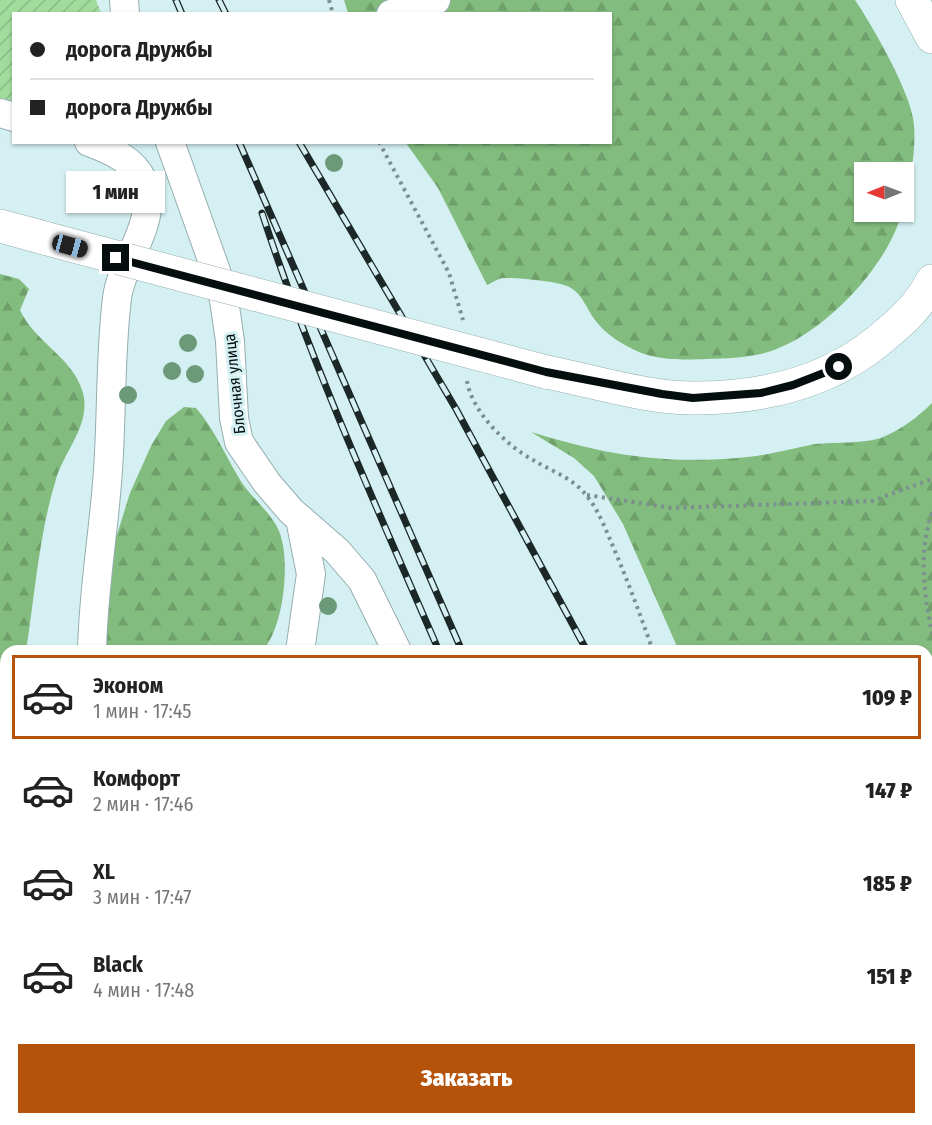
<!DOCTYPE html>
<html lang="ru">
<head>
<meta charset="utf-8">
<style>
  body { margin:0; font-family:"Fira Sans Condensed",sans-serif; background:#f6f6f6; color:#222; height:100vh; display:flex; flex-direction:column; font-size:22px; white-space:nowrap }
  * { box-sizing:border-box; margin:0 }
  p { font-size:20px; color:#767676 }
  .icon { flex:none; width:33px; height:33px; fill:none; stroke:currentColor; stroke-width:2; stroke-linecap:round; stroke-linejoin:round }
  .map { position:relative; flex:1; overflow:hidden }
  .sheet { position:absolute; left:0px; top:645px; width:933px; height:480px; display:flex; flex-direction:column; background:#fff; border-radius:18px 18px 0 0; box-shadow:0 2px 4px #0004 }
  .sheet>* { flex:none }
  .hud { position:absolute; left:12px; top:12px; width:600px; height:132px; border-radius:0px; box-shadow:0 2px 4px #0004; display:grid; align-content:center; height:132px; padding:0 18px; background:#fff }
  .needle { width:39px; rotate:269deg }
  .controls { position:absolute; left:854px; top:162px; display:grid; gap:12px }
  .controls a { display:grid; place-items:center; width:60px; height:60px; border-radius:0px; background:#fff; box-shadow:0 2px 4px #0004; font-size:30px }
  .end { position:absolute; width:27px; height:27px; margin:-14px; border:8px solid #050e0e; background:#fff; box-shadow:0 0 0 3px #fff }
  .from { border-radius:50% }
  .bubble { position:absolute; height:42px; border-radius:0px; background:#fff; box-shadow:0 2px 4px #0004; font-size:20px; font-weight:800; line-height:42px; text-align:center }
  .car { position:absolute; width:18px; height:36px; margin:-18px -9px; border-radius:8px; box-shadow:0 0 4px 2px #0007; background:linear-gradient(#222 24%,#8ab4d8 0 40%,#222 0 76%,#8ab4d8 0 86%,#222 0) }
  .hud b { display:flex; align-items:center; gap:21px; height:57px; font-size:22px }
  .hud b+b { border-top:2px solid #e0e0e0 }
  .hud i { width:15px; height:15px; background:#222 }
  ul { padding:10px 0 0; list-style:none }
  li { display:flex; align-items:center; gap:18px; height:84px; margin:0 12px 9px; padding:0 6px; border:3px solid transparent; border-radius:0px }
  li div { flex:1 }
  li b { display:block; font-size:22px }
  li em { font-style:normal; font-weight:800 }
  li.active { border-color:#b45309 }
  li>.icon { width:54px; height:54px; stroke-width:1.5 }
  .action { display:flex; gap:12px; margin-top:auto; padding:12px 18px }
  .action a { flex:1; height:69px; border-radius:0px; background:#b45309; color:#fff; font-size:24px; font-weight:800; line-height:69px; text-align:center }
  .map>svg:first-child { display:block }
  .forest { fill:url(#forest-firs) }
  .garden { fill:url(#garden-furrows) }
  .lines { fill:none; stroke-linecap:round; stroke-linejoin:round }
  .minor-casing { stroke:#95aeb0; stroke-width:30 }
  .major-casing { stroke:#95aeb0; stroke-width:34 }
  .path { stroke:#7c8f90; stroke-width:4; stroke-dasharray:3 4.5; stroke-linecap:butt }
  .minor { stroke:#fff; stroke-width:28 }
  .major { stroke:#fff; stroke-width:33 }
  .rail-casing { stroke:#1c2727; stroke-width:7 }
  .rail { stroke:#d5f0f2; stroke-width:4.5; stroke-dasharray:14; stroke-linecap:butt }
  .major-bridge-casing { stroke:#95aeb0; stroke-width:34; stroke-linecap:butt }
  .major-bridge { stroke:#fff; stroke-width:33 }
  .tree { fill:#6c9978 }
  .route { stroke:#050e0e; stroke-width:8 }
  .labels { text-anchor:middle; stroke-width:6; stroke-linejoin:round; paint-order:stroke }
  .street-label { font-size:16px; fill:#050e0e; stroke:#d5f0f2 }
</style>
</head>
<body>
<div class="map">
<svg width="932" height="1125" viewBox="0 0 932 1125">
  <defs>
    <pattern id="forest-firs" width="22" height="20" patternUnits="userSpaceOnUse" patternTransform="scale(1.5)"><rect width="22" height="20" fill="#82bc7e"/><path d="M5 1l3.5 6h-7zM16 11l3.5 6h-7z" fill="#6fa06c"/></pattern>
    <pattern id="garden-furrows" width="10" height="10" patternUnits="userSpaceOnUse" patternTransform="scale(1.5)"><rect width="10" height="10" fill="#a1dc9d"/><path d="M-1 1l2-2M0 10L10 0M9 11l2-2" fill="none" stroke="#89bc86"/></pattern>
  </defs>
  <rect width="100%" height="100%" fill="#d5f0f2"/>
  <g class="forest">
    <path d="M344,0h511c18,27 57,94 59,125 2,29 -4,56 -11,83v-36h-39v40h38c-14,54 -76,119 -128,138 -21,8 -46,8 -68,9 -20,1 -49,1 -67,-7 -16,-7 -34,-18 -44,-32 -8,-10 -12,-25 -24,-32 -10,-7 -54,-10 -67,-10 -6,0 -12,5 -17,7l-49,-97 -32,-45 204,-1v-128l-262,-1z"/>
    <path d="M0,274l19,5 10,10 -9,21c15,33 53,47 63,83 8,32 -19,58 -27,86 -17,55 -21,115 -30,172h-20v45l-6,-14z"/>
    <path d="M932,403v722h-77l-3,-6h75v-468h-248l-56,-127 -29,-48 -20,-18 -43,-26c78,24 135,33 217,25 22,-2 45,-9 67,-13 19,-2 52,0 68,-7 18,-7 36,-21 49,-34z"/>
    <path d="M184,407l12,1c20,23 30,50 46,75 11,16 30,31 37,48 12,28 5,98 -17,120h-162l10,-94 20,-64 21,-47 15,-25z"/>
    <path d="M0,939l6,8v172h6l-1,6h-11z"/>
    <path d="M40,1119h95l5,6h-101z"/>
  </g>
  <path class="garden" d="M0,0h96l5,13 -87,1 -1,87 -13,-3z"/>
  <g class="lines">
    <g class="minor-casing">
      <g id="minor">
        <path d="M124,0l1,14"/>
        <path d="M391,14l45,-14"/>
        <path d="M0,113l14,4"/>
        <path d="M89,142c21,8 44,17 54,39 17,40 -21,78 -26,117 -7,57 -5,115 -9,172 -4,61 -15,121 -16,181"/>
        <path d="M170,142l46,129 8,29 6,41 4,77 5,24 28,41 24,28 46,40 25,29 35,71"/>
        <path d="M300,519l11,55 -11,77"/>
        <path d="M0,756l6,-3"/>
        <path d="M0,920l6,3"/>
        <path d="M150,1119l4,6"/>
        <path d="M587,1119l2,6"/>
      </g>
    </g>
    <g class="major-casing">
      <g id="major">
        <path d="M912,0l20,37"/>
        <path d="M0,226l48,13"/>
        <path d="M546,372c48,9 99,26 148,26 66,0 133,-15 184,-57 22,-18 41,-34 54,-60"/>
      </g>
    </g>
    <g class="path">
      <path d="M329,0l4,14"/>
      <path d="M379,142l70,131 14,47"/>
      <path d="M467,381c5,31 40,65 66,79 18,11 40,18 53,35 12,14 19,33 26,49 15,35 28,70 41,107"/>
      <path d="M587,495l85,13 200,-7 60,-22"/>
      <path d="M932,513c-14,40 -8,79 0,120"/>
      <path d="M927,1038h5"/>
      <path d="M861,1119l3,6"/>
      <path d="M881,1119l9,6"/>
    </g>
    <use href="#minor" class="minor"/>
    <use href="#major" class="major"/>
    <g class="rail-casing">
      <g id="rail">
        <path d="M176,0l6,14"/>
        <path d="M219,0l7,14"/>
        <path d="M239,142l223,509"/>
        <path d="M299,142l157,267 131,242"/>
        <path d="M262,213c49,150 114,293 177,438"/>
        <path d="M645,1119l3,6"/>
        <path d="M667,1119l3,6"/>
        <path d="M808,1119l3,6"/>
      </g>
    </g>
    <use href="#rail" class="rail"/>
    <g class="major-bridge-casing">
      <path id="major-bridge" d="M48,239l498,133"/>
    </g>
    <use href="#major-bridge" class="major-bridge"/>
  </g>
  <g class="tree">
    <circle cx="334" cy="163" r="9"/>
    <circle cx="188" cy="343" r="9"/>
    <circle cx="172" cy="371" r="9"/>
    <circle cx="195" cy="374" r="9"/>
    <circle cx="128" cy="395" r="9"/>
    <circle cx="328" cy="606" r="9"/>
  </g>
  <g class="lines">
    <path class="route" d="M116,258l430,114 116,22 31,4 68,-5 32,-8 46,-18"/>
  </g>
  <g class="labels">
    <g class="street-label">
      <text transform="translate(234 384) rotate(-96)" y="6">Блочная улица</text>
    </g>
  </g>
</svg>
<div class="controls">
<a><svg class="needle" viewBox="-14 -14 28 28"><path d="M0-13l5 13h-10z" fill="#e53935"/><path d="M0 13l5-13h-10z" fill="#767676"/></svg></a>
</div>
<i class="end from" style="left:839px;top:367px"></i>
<i class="end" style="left:116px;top:258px"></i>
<div class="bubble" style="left:66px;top:171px;width:99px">1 мин</div>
<i class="car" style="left:70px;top:246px;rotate:105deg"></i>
<div class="hud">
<b><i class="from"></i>дорога Дружбы</b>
<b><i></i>дорога Дружбы</b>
</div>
<section class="sheet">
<ul>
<li class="active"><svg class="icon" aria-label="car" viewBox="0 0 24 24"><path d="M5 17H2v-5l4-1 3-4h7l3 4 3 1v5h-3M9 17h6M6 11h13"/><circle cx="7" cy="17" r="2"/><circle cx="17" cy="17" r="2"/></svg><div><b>Эконом</b><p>1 мин · 17:45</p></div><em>109 ₽</em></li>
<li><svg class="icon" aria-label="car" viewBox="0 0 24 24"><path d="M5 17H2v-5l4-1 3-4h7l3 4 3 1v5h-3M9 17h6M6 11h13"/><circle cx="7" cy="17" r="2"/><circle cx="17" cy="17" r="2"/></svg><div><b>Комфорт</b><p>2 мин · 17:46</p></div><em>147 ₽</em></li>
<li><svg class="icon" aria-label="car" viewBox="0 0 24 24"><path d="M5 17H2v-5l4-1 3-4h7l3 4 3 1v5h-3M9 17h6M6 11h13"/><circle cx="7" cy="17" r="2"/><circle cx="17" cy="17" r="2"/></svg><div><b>XL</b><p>3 мин · 17:47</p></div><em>185 ₽</em></li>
<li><svg class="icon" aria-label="car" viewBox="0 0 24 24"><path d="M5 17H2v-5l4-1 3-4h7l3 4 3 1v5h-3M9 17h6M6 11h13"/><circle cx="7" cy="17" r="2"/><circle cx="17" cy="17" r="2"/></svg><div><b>Black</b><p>4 мин · 17:48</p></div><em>151 ₽</em></li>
</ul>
<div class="action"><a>Заказать</a></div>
</section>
</div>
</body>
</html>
